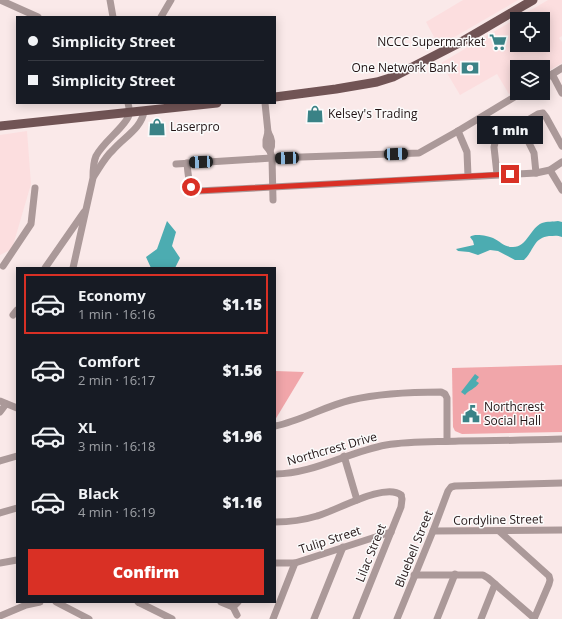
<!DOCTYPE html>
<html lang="en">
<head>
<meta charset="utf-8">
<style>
  body { margin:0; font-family:"Open Sans",sans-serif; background:#20242c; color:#f1f3f6; height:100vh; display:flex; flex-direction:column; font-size:15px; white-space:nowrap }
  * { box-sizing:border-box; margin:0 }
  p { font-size:13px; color:#9ea1a6 }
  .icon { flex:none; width:22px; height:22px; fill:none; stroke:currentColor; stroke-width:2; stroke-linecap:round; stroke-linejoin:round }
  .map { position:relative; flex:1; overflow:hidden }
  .drawer { position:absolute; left:16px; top:267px; width:260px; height:336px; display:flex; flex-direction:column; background:#171b24; border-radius:0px; box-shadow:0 2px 10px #0003 }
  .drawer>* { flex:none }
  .top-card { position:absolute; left:16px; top:16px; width:260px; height:88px; border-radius:0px; box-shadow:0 2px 10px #0003; display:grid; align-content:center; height:88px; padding:0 12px; background:#171b24 }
  .buttons { position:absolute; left:510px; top:12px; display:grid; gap:8px }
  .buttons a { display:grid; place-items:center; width:40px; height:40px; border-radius:0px; background:#171b24; box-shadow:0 2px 10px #0003; font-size:20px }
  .end { position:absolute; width:18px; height:18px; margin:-9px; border:5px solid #d93025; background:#fff; box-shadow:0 0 0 2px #fff }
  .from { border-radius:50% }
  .bubble { position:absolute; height:28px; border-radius:0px; background:#171b24; box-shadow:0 2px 10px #0003; font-size:13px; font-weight:800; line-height:28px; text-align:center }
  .car { position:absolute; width:12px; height:24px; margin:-12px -6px; border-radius:5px; box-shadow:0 0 3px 1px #0007; background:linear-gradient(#222 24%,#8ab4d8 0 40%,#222 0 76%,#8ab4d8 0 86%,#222 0) }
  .top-card b { display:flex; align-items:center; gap:14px; height:38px; font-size:15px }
  .top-card b+b { border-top:1px solid #363941 }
  .top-card i { width:10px; height:10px; background:#f1f3f6 }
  ul { padding:7px 0 0; list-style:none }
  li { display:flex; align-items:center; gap:12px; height:60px; margin:0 8px 6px; padding:0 4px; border:2px solid transparent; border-radius:0px }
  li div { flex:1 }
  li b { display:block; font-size:15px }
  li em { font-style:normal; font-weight:800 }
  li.active { border-color:#d93025 }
  li>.icon { width:36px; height:36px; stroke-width:1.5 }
  .button { display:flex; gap:8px; margin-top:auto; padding:8px 12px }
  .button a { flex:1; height:46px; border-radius:0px; background:#d93025; color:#fff; font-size:16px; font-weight:800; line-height:46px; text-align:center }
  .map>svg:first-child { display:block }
  .built { fill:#fcdedf; fill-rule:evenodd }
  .green { fill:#f1a6aa }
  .water { fill:#4cacb1 }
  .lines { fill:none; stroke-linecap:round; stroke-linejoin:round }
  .minor { stroke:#ab9999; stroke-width:7 }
  .major { stroke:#715455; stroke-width:9 }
  .route { stroke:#d93025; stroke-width:5 }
  .labels { text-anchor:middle; stroke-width:3; stroke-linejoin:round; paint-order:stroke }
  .poi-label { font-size:12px; fill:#221415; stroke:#fbfbfb; text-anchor:start }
  .street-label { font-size:12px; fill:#221415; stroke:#fbfbfb }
</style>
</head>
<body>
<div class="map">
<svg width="562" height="619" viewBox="0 0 562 619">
  <rect width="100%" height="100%" fill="#fae9e9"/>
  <g class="built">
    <path d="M463,0h55l-79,46 -13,-24z"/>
    <path d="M548,0h14v36l-3,2 3,4v21l-19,11v-7h-26v22l-8,5 -12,-20 -37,21 -19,-32zM517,19h26v26h-26z"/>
    <path d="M27,131l4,53 -19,65 -12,6v-120z"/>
  </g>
  <g class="green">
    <path d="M562,365v67l-100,2 -7,-3 -2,-4 -1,-59z"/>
    <path d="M275,371l29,1 -29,48z"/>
  </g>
  <g class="water">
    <path d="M167,221l9,11 -4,14 8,12 -5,10h-24l-5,-11 11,-8z"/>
    <path d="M558,221l4,1v15c-5,-2 -8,-1 -13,-1 -16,2 -15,15 -25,24h-9l-17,-9 -8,-1 -12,5 -9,-3 -11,-1 -2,-2 18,-4 -1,-4 -3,-4c4,-4 18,-1 23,1 7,3 11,9 19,9 15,1 18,-19 30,-24 5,-2 11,-1 16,-2z"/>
    <path d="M475,374l4,3 -3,4 3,2c-4,6 -10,7 -14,12l-4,-3z"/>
  </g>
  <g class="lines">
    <g class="minor">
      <path d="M0,0l38,17"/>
      <path d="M110,0l3,17"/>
      <path d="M161,17l10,-17"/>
      <path d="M552,74l10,19"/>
      <path d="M543,80l19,-12"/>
      <path d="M265,103l3,29 -2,8v6l4,5 2,7 1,42"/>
      <path d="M520,125l14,28 2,20"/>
      <path d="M458,131l9,21 1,24"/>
      <path d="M268,132c4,7 5,12 2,19"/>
      <path d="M187,163c1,9 1,26 11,28l338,-18 14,-3 12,-8"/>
      <path d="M176,164l96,-6 147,-5 39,-22 63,-38"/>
      <path d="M550,170l12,20"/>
      <path d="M497,174l-3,-27 2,-8 42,-25 5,-1 3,4 16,29"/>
      <path d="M94,176c6,-9 11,-19 19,-26 10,-12 29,-22 31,-39"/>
      <path d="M3,266l28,-42 4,-36"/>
      <path d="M45,268l39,-56"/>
      <path d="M73,268l20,-90c0,-8 0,-15 3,-22 7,-14 30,-30 33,-41 1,-4 0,-8 -1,-12"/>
      <path d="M13,315l4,-5"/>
      <path d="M0,401l17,7"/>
      <path d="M0,412l6,-8"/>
      <path d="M275,426c26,-5 50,-20 76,-26 30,-7 60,-8 90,-8l4,2 2,4v43"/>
      <path d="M344,456l13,44"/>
      <path d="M0,461l17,-5"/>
      <path d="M275,474c38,0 73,-22 111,-29 24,-4 49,-3 73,-4 34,0 69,-1 103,-2"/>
      <path d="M0,513l17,-5"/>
      <path d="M275,522c14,0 29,-2 42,-6 19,-5 68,-34 84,-21"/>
      <path d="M433,531l129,-1"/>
      <path d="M499,531l50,45 1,4 -1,4 -15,35"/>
      <path d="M0,563l17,-3"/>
      <path d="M275,563h20l96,-31"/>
      <path d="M414,575h69l5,3 46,40"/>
      <path d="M56,602l33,17"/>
      <path d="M138,602l34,17"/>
      <path d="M221,602l12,5 5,-5"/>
      <path d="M233,607l4,8"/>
      <path d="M0,616l26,-11 14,-3"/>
      <path d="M273,619l22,-56"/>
      <path d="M314,619l29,-72"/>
      <path d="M356,619l45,-112 1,-8 -1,-4"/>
      <path d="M397,619l36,-88 15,-40 3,-4 4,-1 107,-3"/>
      <path d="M437,619l18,-45"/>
      <path d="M481,619l14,-35"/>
    </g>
    <g class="major">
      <path d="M275,97l61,-8 41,-7 16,-5 70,-36 70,-41"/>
      <path d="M0,126l217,-23"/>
    </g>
  </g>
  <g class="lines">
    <path class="route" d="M191,187l3,3 4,1 312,-17"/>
  </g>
  <defs>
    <g id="supermarket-bare" transform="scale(1.38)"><path d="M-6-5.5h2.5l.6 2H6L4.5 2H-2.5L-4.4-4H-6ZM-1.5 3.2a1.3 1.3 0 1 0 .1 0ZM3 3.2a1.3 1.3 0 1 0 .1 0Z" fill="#3a8286" stroke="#fbfbfb" stroke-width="2.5" paint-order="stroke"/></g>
    <g id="bank-bare" transform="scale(1.38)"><path d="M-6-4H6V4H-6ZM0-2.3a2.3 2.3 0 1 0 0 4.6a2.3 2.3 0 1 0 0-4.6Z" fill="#3a8286" stroke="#fbfbfb" stroke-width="2.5" paint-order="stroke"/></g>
    <g id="shop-bare" transform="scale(1.38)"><path d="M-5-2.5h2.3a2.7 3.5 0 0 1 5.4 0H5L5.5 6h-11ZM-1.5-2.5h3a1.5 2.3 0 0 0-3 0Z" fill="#3a8286" stroke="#fbfbfb" stroke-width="2.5" paint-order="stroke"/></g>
    <g id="civic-bare" transform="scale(1.38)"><path d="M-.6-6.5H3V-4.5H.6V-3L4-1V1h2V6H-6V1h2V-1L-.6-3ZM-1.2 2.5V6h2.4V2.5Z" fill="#3a8286" stroke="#fbfbfb" stroke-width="2.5" paint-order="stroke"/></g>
  </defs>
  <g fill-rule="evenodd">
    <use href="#supermarket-bare" x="498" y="42"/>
    <use href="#bank-bare" x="470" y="68"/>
    <use href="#shop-bare" x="315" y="114"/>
    <use href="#shop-bare" x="157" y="127"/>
    <use href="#civic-bare" x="471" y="414"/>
  </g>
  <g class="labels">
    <g class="poi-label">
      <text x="485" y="46" text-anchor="end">NCCC Supermarket</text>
      <text x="457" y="72" text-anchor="end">One Network Bank</text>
      <text x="328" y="118">Kelsey's Trading</text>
      <text x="170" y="131">Laserpro</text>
      <text x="484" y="411">Northcrest<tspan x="484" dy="14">Social Hall</tspan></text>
    </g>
    <g class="street-label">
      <text transform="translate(332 449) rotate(-16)" y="4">Northcrest Drive</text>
      <text transform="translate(498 520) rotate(-1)" y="4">Cordyline Street</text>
      <text transform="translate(330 540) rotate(-18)" y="4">Tulip Street</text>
      <text transform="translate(414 549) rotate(-68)" y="4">Bluebell Street</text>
      <text transform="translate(371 553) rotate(-68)" y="4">Lilac Street</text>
    </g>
  </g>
</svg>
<div class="buttons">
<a><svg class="icon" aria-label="locate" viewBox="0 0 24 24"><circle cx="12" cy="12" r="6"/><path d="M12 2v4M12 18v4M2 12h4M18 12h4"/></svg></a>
<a><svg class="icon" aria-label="layers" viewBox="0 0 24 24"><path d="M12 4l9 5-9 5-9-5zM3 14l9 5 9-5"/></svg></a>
</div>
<i class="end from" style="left:191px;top:187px"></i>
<i class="end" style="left:510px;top:174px"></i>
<div class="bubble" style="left:477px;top:116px;width:66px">1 min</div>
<i class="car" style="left:396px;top:154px;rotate:88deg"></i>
<i class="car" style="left:287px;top:158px;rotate:268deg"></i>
<i class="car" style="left:201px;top:162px;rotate:267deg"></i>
<div class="top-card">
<b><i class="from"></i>Simplicity Street</b>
<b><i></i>Simplicity Street</b>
</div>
<section class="drawer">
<ul>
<li class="active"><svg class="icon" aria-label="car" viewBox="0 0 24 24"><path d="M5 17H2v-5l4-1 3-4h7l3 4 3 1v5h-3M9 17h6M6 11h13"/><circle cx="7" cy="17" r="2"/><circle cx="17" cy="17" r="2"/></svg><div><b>Economy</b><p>1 min · 16:16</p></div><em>$1.15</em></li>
<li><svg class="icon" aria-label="car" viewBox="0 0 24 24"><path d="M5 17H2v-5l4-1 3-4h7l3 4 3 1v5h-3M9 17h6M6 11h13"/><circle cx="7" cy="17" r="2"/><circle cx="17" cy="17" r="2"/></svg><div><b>Comfort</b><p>2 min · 16:17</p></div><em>$1.56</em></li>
<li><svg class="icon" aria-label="car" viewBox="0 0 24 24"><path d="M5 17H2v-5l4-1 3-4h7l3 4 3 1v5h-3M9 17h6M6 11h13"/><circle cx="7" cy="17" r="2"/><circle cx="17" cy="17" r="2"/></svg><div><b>XL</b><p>3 min · 16:18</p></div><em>$1.96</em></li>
<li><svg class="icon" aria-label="car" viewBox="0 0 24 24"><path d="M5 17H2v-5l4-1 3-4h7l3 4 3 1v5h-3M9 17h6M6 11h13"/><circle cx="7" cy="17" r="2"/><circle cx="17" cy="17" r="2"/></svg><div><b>Black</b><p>4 min · 16:19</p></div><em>$1.16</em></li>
</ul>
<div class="button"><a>Confirm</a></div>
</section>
</div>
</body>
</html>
